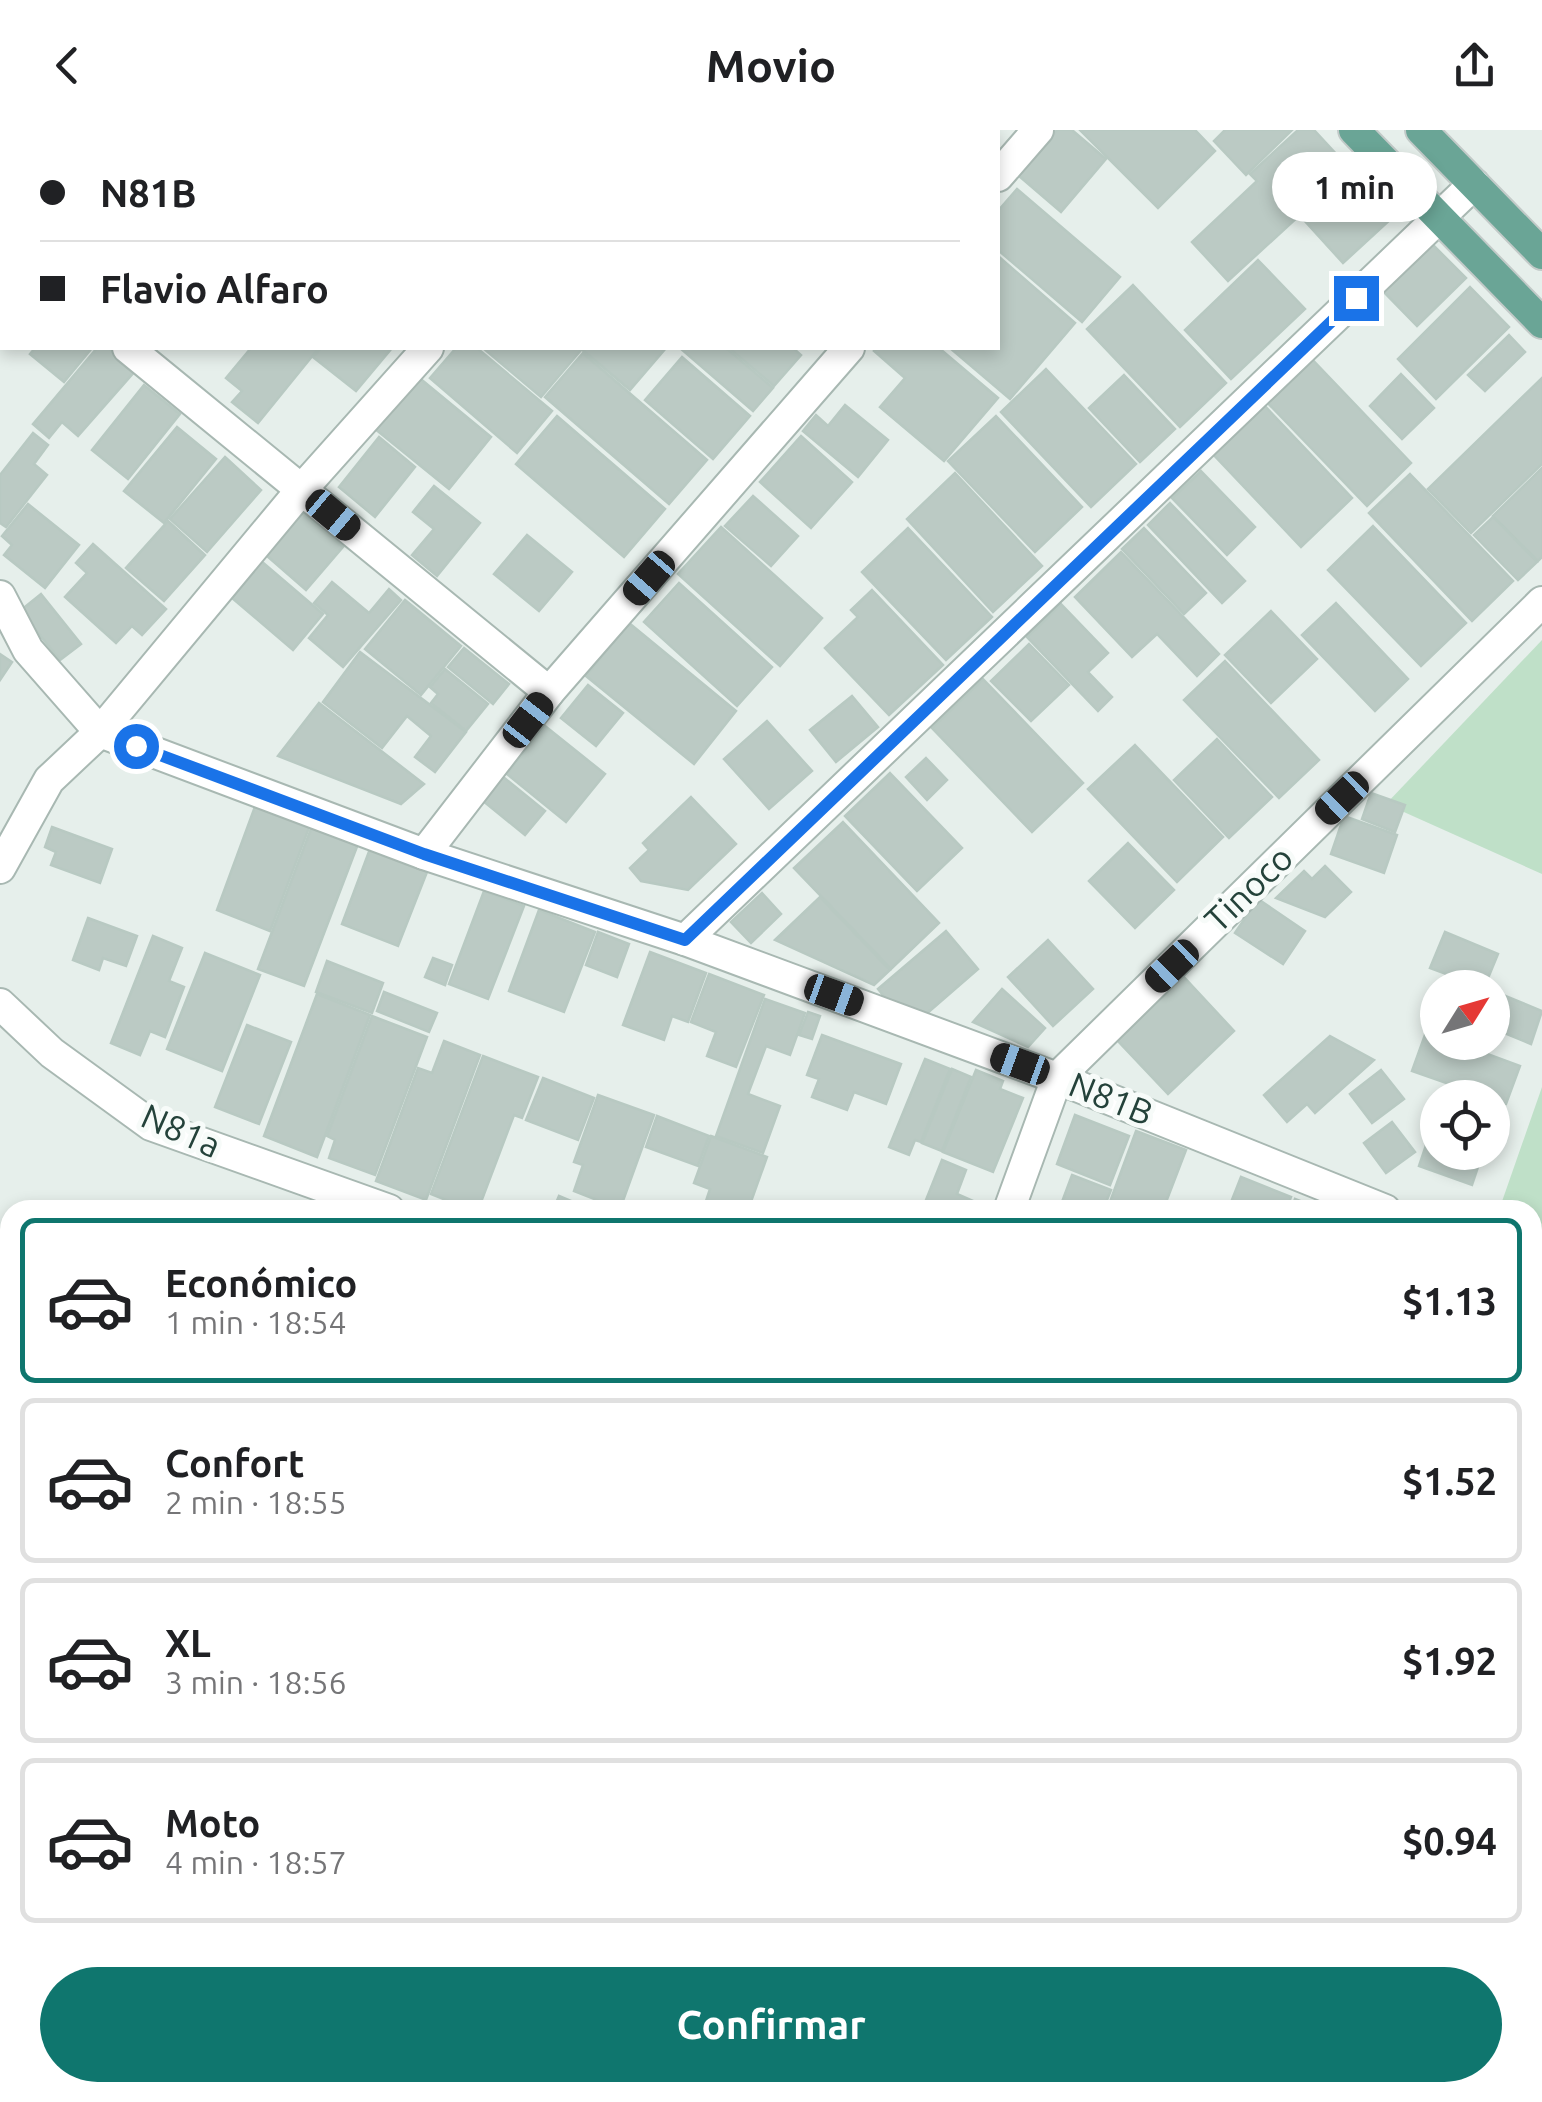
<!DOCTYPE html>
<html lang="es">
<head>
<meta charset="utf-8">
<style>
  body { margin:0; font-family:Ubuntu,sans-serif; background:#f6f6f6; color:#202124; height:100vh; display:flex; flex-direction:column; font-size:38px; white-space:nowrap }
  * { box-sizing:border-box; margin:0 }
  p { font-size:32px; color:#757577 }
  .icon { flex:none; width:55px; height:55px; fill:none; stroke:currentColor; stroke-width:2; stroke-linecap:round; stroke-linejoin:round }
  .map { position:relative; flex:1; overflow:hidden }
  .drawer { position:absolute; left:0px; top:1070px; width:1542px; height:902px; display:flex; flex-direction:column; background:#fff; border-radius:30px 30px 0 0; box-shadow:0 5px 15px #0003 }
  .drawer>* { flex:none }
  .banner { position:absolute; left:0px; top:0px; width:1000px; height:220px; box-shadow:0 5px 15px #0003; display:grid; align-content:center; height:220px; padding:0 40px; background:#fff }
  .needle { width:65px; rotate:53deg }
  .buttons { position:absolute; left:1420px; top:840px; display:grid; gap:20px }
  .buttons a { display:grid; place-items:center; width:90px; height:90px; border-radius:50%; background:#fff; box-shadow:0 5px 15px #0003; font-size:50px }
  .end { position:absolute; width:45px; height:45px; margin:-22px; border:12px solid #1a73e8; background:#fff; box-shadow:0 0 0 5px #fff }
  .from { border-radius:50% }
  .bubble { position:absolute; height:70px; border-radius:35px; background:#fff; box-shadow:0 5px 15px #0003; font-size:32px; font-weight:700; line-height:70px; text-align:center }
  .car { position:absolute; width:30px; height:60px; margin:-30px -15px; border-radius:12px; box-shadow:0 0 8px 2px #0007; background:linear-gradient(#222 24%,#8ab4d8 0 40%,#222 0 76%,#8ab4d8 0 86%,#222 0) }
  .banner b { display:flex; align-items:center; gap:35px; height:95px; font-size:38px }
  .banner b+b { border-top:2px solid #e0e0e0 }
  .banner i { width:25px; height:25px; background:#202124 }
  ul { padding:18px 0 0; list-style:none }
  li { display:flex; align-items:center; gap:30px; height:165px; margin:0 20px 15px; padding:0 20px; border:5px solid #e0e0e0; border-radius:15px }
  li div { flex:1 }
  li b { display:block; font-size:38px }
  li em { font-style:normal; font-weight:700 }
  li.on { border-color:#0f766e }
  li>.icon { width:90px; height:90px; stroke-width:1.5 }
  .action { display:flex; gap:20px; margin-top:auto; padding:20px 40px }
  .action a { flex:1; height:115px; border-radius:60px; background:#0f766e; color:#fff; font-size:40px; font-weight:700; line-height:115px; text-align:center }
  header { display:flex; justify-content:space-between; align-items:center; height:130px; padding:0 40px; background:#fff; font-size:45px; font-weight:700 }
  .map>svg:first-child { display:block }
  .green { fill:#bfe0c8 }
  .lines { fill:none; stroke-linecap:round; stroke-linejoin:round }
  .stream { stroke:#8ec9d4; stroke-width:11 }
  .building { fill:#bbcac4; stroke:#b8c9c2; stroke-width:2.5 }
  .minor-casing { stroke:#a8b8b2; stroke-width:34 }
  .major-casing { stroke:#c2cac8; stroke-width:34 }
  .minor { stroke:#fff; stroke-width:30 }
  .major { stroke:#6aa596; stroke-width:30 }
  .route { stroke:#1a73e8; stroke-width:12 }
  .labels { text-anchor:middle; stroke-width:10; stroke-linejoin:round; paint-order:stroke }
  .street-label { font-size:35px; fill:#24423a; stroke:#f7fbf9 }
</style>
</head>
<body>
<header><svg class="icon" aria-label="back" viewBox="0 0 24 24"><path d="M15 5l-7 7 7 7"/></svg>Movio<svg class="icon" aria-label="share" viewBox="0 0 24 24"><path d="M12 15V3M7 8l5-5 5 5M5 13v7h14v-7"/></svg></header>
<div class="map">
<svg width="1542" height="1972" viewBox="0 0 1542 1972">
  <rect width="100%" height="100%" fill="#e6efeb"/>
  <g class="green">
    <path d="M1542,510v234l-156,-70z"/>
    <path d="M1542,957v193l-9,-12 -1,-58h-33z"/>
  </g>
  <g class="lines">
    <g class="stream">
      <path d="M0,1533l10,4"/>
      <path d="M789,1962l22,10"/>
    </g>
  </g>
  <g class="building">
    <path d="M170,0h77l-2,2z"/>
    <path d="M641,0h85l3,2h-85z"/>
    <path d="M836,0h92l3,2h-92z"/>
    <path d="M1057,0h15l34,29 -45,53 -43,-37z"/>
    <path d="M1080,0h115l20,21 -57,57z"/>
    <path d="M1225,0h67l-46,45 -32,-34z"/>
    <path d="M1298,0h16l36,39 -122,112 -36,-39 65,-61 -7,-7z"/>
    <path d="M1353,45l39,43 -49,45 -39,-43z"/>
    <path d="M1017,59l103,88 -38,45 -84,-72v-39z"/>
    <path d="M1426,108l40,40 -49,48 -39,-40z"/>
    <path d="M998,126l77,67 -65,76 -60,-51h48z"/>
    <path d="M1258,130l47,49 -74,70 -46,-49z"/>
    <path d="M1133,155l93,98 -46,44 -93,-98z"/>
    <path d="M1470,157l39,40 -73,72 -38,-40z"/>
    <path d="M1509,205l16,17 -40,39 -17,-16z"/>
    <path d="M35,218h57l-28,34 -34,-28z"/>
    <path d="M97,218h12l26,23 -57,65 -16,-14 -13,16 -16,-14z"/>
    <path d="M251,218l67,1 -60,74 -26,-21 10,-11 -16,-13z"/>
    <path d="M321,218h71l-36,43 -43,-34z"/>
    <path d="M456,218h21l75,63 -35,42 -87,-75z"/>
    <path d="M483,218h97l2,1 -41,48z"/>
    <path d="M580,218h86l-36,42z"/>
    <path d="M680,218h46l47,40 -20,23z"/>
    <path d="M729,218h64l8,7 -27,31z"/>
    <path d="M877,218h62l59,50 -54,63 -64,-54 25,-29 -31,-27z"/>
    <path d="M583,223l124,107 -38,44 -124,-107z"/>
    <path d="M1308,225l103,108 -44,43 -104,-108z"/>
    <path d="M682,227l68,59 -37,43 -68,-59z"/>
    <path d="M1046,239l90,95 -45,43 -90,-95z"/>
    <path d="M1401,244l33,34 -32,31 -32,-33z"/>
    <path d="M1124,245l51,54 -35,33 -51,-54z"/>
    <path d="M417,246l74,61 -42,52 -75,-61z"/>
    <path d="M1542,248v86l-71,69 -43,-44z"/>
    <path d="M144,255l36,29 -52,65 -36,-29z"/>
    <path d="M1262,273l90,95 -51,49 -90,-95z"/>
    <path d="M845,275l43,35 -30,37 -55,-46 13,-16 12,11z"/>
    <path d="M557,286l108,93 -41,48 -108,-93z"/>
    <path d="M996,286l86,91 -47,45 -87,-91z"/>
    <path d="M177,297l39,32 -52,64 -40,-32z"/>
    <path d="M33,303l15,12 -14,19 13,11 -41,52 -6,-4v-48z"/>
    <path d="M801,306l51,46 -41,46 -51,-46z"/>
    <path d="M379,307l36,30 -40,50 -36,-30z"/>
    <path d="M225,327l36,33 -54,62 -37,-33z"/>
    <path d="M1542,338v89l-4,4 -45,-45z"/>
    <path d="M1201,341l54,56 -28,28 -55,-57z"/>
    <path d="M955,343l87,93 -49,46 -86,-93z"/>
    <path d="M1410,344l103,107 -41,40 -103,-108z"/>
    <path d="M434,356l46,37 -43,53 -25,-21 22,-26 -21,-17z"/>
    <path d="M753,366l45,40 -27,30 -46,-40z"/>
    <path d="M1170,373l75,78 -23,22 -74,-78z"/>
    <path d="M28,374l51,41 -34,43 -41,-33 8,-10 -10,-9z"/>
    <path d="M302,383l41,34 -37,43 -40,-35z"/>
    <path d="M1493,387l44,45 -19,18 -44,-45z"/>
    <path d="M168,391l37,34 -41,46 -38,-33z"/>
    <path d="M1373,396l93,97 -45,43 -93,-96z"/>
    <path d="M721,397l101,91 -42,48 -102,-92z"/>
    <path d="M908,398l84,89 -46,43 -84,-88z"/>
    <path d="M1144,398l62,65 -22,21 -62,-65z"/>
    <path d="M527,405l45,37 -33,39 -45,-37z"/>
    <path d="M93,414l73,65 -24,26 -10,-9 -16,17 -51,-46 22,-24 -11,-10z"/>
    <path d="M1121,422l98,102 -22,22 -40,-42 -25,23 -57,-60z"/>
    <path d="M261,431l62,53 -30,36 -62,-53z"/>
    <path d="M332,452l37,31 20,-24 12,11 -58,67 -34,-29 19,-23 -14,-12z"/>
    <path d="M679,453l93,84 -35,39 -93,-84z"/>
    <path d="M872,460l71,75 -54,50 -64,-67 33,-31 -7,-7z"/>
    <path d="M41,464l40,50 -21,16 -40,-49z"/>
    <path d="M405,470l56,46 -40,49 -56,-46z"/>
    <path d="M1336,473l72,76 -33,32 -73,-76z"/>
    <path d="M1061,474l47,49 -20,19 24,25 -14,14 -71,-74z"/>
    <path d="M1271,481l46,48 -46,44 -46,-48z"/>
    <path d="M629,493l107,88 -42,53 -108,-88z"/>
    <path d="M1029,514l40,41 -38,36 -40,-40z"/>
    <path d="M464,518l45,36 -16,20 -45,-37z"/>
    <path d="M360,522l106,80 -31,40 -20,-15 16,-21 -24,-20 -25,32 -59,-46z"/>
    <path d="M0,524l12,8 -12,18z"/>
    <path d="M1225,531l94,99 -40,38 -95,-98z"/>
    <path d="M445,539l43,35 -22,27 -35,-28 7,-9 -8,-7z"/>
    <path d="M983,549l100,104 -51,49 -100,-104z"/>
    <path d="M588,555l35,28 -27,33 -35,-28z"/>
    <path d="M852,566l26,31 -42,35 -26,-32z"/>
    <path d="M319,573l105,81 -23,20 -123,-48z"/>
    <path d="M767,591l45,50 -43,38 -45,-50z"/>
    <path d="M545,596l60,48 -39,48 -59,-48z"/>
    <path d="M1217,609l55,58 -43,41 -55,-58z"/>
    <path d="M1135,615l88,92 -46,45 -89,-93z"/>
    <path d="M926,628l21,22 -20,20 -21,-23z"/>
    <path d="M890,643l72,75 -45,43 -72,-75z"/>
    <path d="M502,646l43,35 -20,24 -43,-35z"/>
    <path d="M1371,663l34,12 -10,27 -33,-13z"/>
    <path d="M691,667l45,47 -48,46 -47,-9 -11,-13 19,-18 -6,-7z"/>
    <path d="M256,674l54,21 -40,106 -53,-21z"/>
    <path d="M1344,686l53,19 -13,38 -53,-19z"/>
    <path d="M843,692l96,101 -48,46 -97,-101z"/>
    <path d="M312,696l46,18 -54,142 -46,-17z"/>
    <path d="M52,697l60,22 -12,34 -49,-18 5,-13 -11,-5z"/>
    <path d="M1128,713l46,47 -39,38 -46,-47z"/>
    <path d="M370,719l57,23 -29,74 -56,-22z"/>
    <path d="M1325,736l26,26 -26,25 -49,-19 28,-27 8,8z"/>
    <path d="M484,761l40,15 -36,93 -39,-15z"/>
    <path d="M762,763l19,21 -30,29 -20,-21z"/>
    <path d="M820,767l70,73 -16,15 -99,-45z"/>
    <path d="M1258,769l47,32 -22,33 -48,-31z"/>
    <path d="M539,780l56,22 -31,80 -55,-21z"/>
    <path d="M88,788l49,18 -11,30 -23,-8 -4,12 -26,-10z"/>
    <path d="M946,801l32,38 -53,46 -35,-11 -12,-15z"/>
    <path d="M598,802l31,12 -12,33 -31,-12z"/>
    <path d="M1445,802l53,22 -14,34 -54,-20z"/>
    <path d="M153,806l29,12 -13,33 15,6 -19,50 -15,-6 -10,24 -29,-12z"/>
    <path d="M1048,810l45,49 -40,37 -45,-49z"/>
    <path d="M650,822l56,21 -18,49 -16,-6 -8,24 -41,-15z"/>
    <path d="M205,823l55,22 -38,96 -55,-22z"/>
    <path d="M433,828l19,7 -7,20 -20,-8z"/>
    <path d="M327,831l56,22 -11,30 -56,-21z"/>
    <path d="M709,844l55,21 -28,72 -29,-11 9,-24 -25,-10z"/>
    <path d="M1183,846l51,55 -66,63 -51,-54z"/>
    <path d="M1002,859l43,39 -17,19 -55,-25z"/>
    <path d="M384,862l53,21 -8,19 -52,-21z"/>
    <path d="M1498,863l44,18 -11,33 -39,-16z"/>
    <path d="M317,864l53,21 -53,142 -53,-21z"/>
    <path d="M765,869l40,14 -15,42 -24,-9 -18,48 32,12 -17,47 -47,-17z"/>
    <path d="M808,882l12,4 -8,23 -13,-4z"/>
    <path d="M372,886l55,21 -52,138 -46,-17 6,-18 -8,-4z"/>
    <path d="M247,895l44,17 -32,82 -44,-17z"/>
    <path d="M1426,902l12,4v6h17l65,24 -14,38 -94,-33z"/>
    <path d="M822,905l79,29 -15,40 -32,-12 -7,18 -35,-13 7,-18 -12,-4z"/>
    <path d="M1330,906l44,24 -59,53 -8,-9 -20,18 -23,-27z"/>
    <path d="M444,911l36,14 -54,145 -50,-19 42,-113 14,5z"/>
    <path d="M483,926l55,21 -16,41 -8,-3 -36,95h-7l-40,-16z"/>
    <path d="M925,929l25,10 -29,73 -6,-2 -6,15 -20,-8z"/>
    <path d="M952,939l19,8 -29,74 -20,-8z"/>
    <path d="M976,940l27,11 -3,8 23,9 -30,74 -50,-20z"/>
    <path d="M1381,940l23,29 -32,24 -22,-29z"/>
    <path d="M543,948l51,20 -16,42 -52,-20z"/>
    <path d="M598,965l56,20 -34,94 -46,-18 9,-26 -9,-3z"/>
    <path d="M1075,985l54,21 -19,49 -53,-21z"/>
    <path d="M657,986l52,20 -11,30 -52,-19z"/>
    <path d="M1392,992l23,30 -29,21 -22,-30z"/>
    <path d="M1136,1001l50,19 -23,60h-56z"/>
    <path d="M711,1006l56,21 -19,53h-45l7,-21 -16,-6z"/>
    <path d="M1427,1012l11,4v6h19l23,9 -8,24 -53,-19z"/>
    <path d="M942,1030l24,10 -9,24 25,11 -2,5h-58z"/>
    <path d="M1072,1045l39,15 -8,20h-44z"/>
    <path d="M1241,1047l50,20 -5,13h-58z"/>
    <path d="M559,1066l24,10 -1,4h-29z"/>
    <path d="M1295,1069l28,11h-32z"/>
  </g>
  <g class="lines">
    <g class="minor-casing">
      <g id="minor">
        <path d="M131,2l2,-2"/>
        <path d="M619,2l2,-2"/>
        <path d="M998,46l40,-46"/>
        <path d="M0,112l2,2"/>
        <path d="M128,218l421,344"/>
        <path d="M0,466l28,54 72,82 324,122 261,86 372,138 328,132"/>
        <path d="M424,724l125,-162 300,-344"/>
        <path d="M0,738l49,-88 51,-48 202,-243 126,-141"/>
        <path d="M685,810l789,-756"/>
        <path d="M0,874l52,49 99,72 238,85"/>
        <path d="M1009,1080l48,-132 485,-476"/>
        <path d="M1532,1185l10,12"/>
        <path d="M1532,1449l10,-4"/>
      </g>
    </g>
    <g class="major-casing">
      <g id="major">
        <path d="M1354,0l188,193"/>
        <path d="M1421,0l121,124"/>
      </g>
    </g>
    <use href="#minor" class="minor"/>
    <use href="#major" class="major"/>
  </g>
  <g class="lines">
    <path class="route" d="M136,616l288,108 261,86 671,-642"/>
  </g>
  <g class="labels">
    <g class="street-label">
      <text transform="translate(1249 759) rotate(-44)" y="12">Tinoco</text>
      <text transform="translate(1111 969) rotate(22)" y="12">N81B</text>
      <text transform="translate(181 1001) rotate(24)" y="12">N81a</text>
    </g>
  </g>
</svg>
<div class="buttons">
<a><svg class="needle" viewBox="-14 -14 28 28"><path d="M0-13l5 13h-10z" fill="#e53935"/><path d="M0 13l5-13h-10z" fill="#757577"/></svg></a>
<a><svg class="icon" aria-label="locate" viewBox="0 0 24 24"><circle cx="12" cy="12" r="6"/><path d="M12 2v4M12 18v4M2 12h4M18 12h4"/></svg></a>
</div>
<i class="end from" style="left:136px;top:616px"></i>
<i class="end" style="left:1356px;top:168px"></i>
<div class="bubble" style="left:1272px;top:22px;width:165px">1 min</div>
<i class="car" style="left:333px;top:385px;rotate:130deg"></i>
<i class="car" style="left:649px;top:448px;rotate:221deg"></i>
<i class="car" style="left:528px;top:590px;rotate:38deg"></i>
<i class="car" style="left:1342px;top:668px;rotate:226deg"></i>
<i class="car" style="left:1172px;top:836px;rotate:226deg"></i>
<i class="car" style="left:834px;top:865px;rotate:110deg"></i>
<i class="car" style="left:1020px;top:934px;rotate:290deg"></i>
<div class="banner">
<b><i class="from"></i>N81B</b>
<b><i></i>Flavio Alfaro</b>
</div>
<section class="drawer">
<ul>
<li class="on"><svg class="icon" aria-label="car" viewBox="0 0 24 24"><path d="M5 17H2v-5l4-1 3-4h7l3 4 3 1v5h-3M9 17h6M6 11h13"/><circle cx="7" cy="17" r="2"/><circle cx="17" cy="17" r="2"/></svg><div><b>Económico</b><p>1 min · 18:54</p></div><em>$1.13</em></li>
<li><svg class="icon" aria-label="car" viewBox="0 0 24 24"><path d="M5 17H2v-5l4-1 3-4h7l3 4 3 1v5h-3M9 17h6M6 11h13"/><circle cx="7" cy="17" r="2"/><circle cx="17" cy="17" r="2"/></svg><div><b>Confort</b><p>2 min · 18:55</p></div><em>$1.52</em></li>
<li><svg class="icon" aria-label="car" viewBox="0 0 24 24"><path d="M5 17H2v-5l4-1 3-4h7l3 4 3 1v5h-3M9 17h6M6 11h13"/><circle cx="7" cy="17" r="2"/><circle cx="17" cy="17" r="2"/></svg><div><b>XL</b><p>3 min · 18:56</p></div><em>$1.92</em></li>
<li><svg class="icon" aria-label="car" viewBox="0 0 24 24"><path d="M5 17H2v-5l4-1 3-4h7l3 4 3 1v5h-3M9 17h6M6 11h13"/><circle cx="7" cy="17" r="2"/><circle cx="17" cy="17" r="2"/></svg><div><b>Moto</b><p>4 min · 18:57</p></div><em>$0.94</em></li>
</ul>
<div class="action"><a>Confirmar</a></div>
</section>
</div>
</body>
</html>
